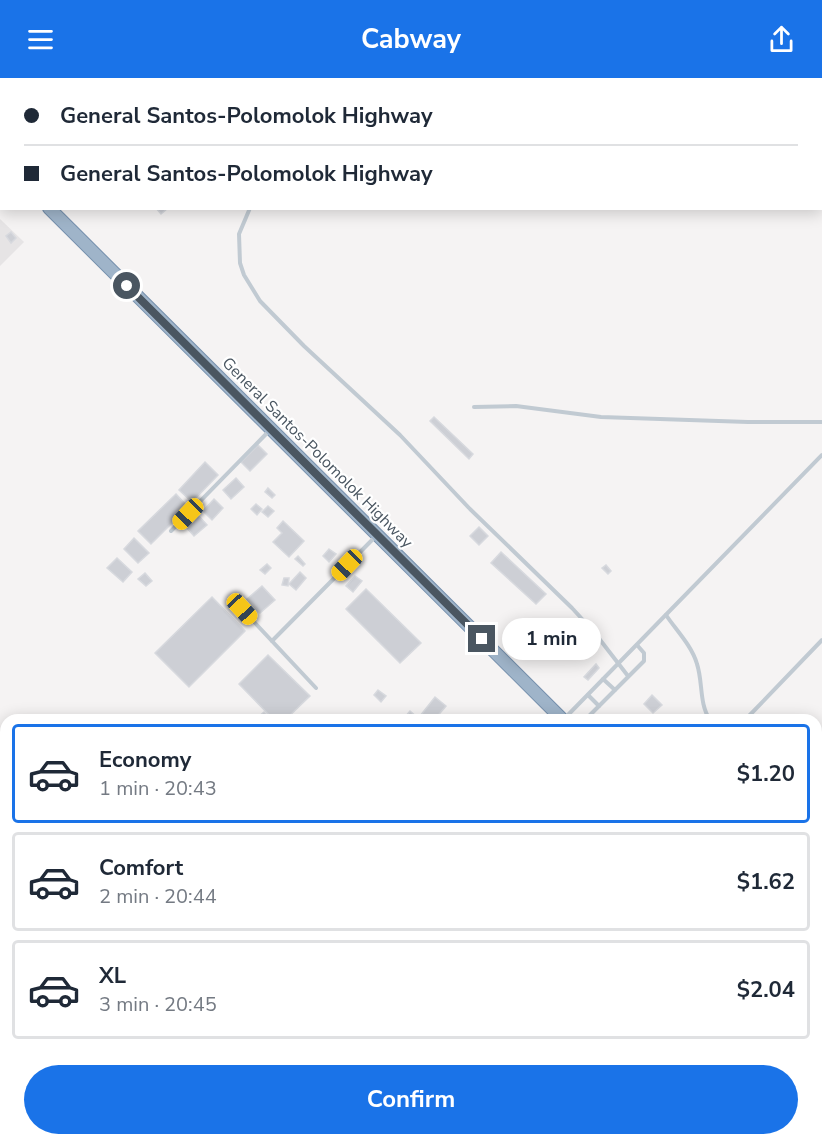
<!DOCTYPE html>
<html lang="en">
<head>
<meta charset="utf-8">
<style>
  body { margin:0; font-family:"Nunito Sans",sans-serif; background:#f2f2f3; color:#1f2937; height:100vh; display:flex; flex-direction:column; font-size:22px; white-space:nowrap }
  * { box-sizing:border-box; margin:0 }
  p { font-size:20px; color:#747a83 }
  .icon { flex:none; width:33px; height:33px; fill:none; stroke:currentColor; stroke-width:2; stroke-linecap:round; stroke-linejoin:round }
  .map { position:relative; flex:1; overflow:hidden }
  .drawer { position:absolute; left:0px; top:636px; width:822px; height:432px; display:flex; flex-direction:column; background:#fff; border-radius:18px 18px 0 0; box-shadow:0 3px 15px #0003 }
  .drawer>* { flex:none }
  .guide { position:absolute; left:0px; top:0px; width:822px; height:132px; box-shadow:0 3px 15px #0003; display:grid; align-content:center; height:132px; padding:0 24px; background:#fff }
  .end { position:absolute; width:27px; height:27px; margin:-14px; border:8px solid #4a5661; background:#fff; box-shadow:0 0 0 3px #fff }
  .from { border-radius:50% }
  .bubble { position:absolute; height:42px; border-radius:21px; background:#fff; box-shadow:0 3px 15px #0003; font-size:20px; font-weight:700; line-height:42px; text-align:center }
  .car { position:absolute; width:18px; height:36px; margin:-18px -9px; border-radius:8px; box-shadow:0 0 4px 2px #0007; background:linear-gradient(#f5c518 24%,#345 0 40%,#f5c518 0 76%,#345 0 86%,#f5c518 0) }
  .guide b { display:flex; align-items:center; gap:21px; height:57px; font-size:22px }
  .guide b+b { border-top:2px solid #e0e1e3 }
  .guide i { width:15px; height:15px; background:#1f2937 }
  ul { padding:10px 0 0; list-style:none }
  li { display:flex; align-items:center; gap:18px; height:99px; margin:0 12px 9px; padding:0 12px; border:3px solid #e0e1e3; border-radius:6px }
  li div { flex:1 }
  li b { display:block; font-size:22px }
  li em { font-style:normal; font-weight:700 }
  li.current { border-color:#1a73e8 }
  li>.icon { width:54px; height:54px; stroke-width:1.5 }
  .primary-button { display:flex; gap:12px; margin-top:auto; padding:12px 24px }
  .primary-button a { flex:1; height:69px; border-radius:36px; background:#1a73e8; color:#fff; font-size:24px; font-weight:700; line-height:69px; text-align:center }
  header { display:flex; justify-content:space-between; align-items:center; height:78px; padding:0 24px; background:#1a73e8; color:#fff; font-size:27px; font-weight:700 }
  .map>svg:first-child { display:block }
  .education { fill:#e6e4e5 }
  .lines { fill:none; stroke-linecap:round; stroke-linejoin:round }
  .river { stroke:#90daee; stroke-width:16 }
  .building { fill:#cdcfd5; stroke:#d7d9de; stroke-width:1.5 }
  .trunk-casing { stroke:#7690ad; stroke-width:14 }
  .service { stroke:#c1cad2; stroke-width:4 }
  .minor { stroke:#c1cad2; stroke-width:8 }
  .trunk { stroke:#9fb4c9; stroke-width:12 }
  .route { stroke:#4a5661; stroke-width:8 }
  .labels { text-anchor:middle; stroke-width:4.5; stroke-linejoin:round; paint-order:stroke }
  .street-label { font-size:16px; fill:#4a5661; stroke:#fff }
</style>
</head>
<body>
<header><svg class="icon" aria-label="menu" viewBox="0 0 24 24"><path d="M4 6h16M4 12h16M4 18h16"/></svg>Cabway<svg class="icon" aria-label="share" viewBox="0 0 24 24"><path d="M12 15V3M7 8l5-5 5 5M5 13v7h14v-7"/></svg></header>
<div class="map">
<svg width="822" height="1068" viewBox="0 0 822 1068">
  <rect width="100%" height="100%" fill="#f5f3f3"/>
  <path class="education" d="M0,141l24,23 -24,24z"/>
  <g class="lines">
    <g class="river">
      <path d="M0,1040l6,1"/>
      <path d="M54,1062l7,6"/>
    </g>
  </g>
  <g class="building">
    <path d="M156,130h12l-7,6z"/>
    <path d="M11,154l5,6 -5,5 -5,-7z"/>
    <path d="M434,339l39,37 -4,5 -39,-38z"/>
    <path d="M258,367l9,9 -17,17 -9,-9z"/>
    <path d="M205,384l13,13 -26,27 -13,-12z"/>
    <path d="M236,400l8,9 -13,12 -8,-9z"/>
    <path d="M268,410l7,7 -3,3 -7,-6z"/>
    <path d="M176,416l12,13 -37,37 -13,-13z"/>
    <path d="M214,421l9,9 -11,12 -9,-9z"/>
    <path d="M256,426l6,5 -5,6 -6,-6z"/>
    <path d="M268,428l6,5 -6,6 -6,-5z"/>
    <path d="M197,436l10,11 -13,11 -9,-10z"/>
    <path d="M283,443l21,20 -15,16 -16,-15 9,-9 -5,-5z"/>
    <path d="M479,449l9,9 -9,9 -9,-9z"/>
    <path d="M134,460l15,15 -11,10 -14,-14z"/>
    <path d="M329,471l7,5 -7,8 -6,-6z"/>
    <path d="M501,474l45,42 -10,10 -45,-41z"/>
    <path d="M298,478l7,8 -2,2 -8,-7z"/>
    <path d="M117,480l15,14 -9,10 -16,-14z"/>
    <path d="M267,486l4,4 -6,6 -5,-4z"/>
    <path d="M606,487l5,6 -3,3 -6,-6z"/>
    <path d="M300,494l6,6 -10,12 -7,-6z"/>
    <path d="M145,495l7,8 -6,5 -8,-7z"/>
    <path d="M355,498l7,5 -9,11 -7,-6z"/>
    <path d="M284,500h5l-1,8 -6,-1z"/>
    <path d="M262,508l13,14 -15,13 -13,-14z"/>
    <path d="M366,511l55,54 -21,20 -54,-54z"/>
    <path d="M212,519l33,34 -56,56 -34,-34z"/>
    <path d="M268,577l42,41 -25,24h-11l-35,-36z"/>
    <path d="M596,586l3,4 -11,12 -4,-3z"/>
    <path d="M378,612l8,6 -5,6 -7,-7z"/>
    <path d="M652,617l10,10 -9,8 -9,-9z"/>
    <path d="M435,619l11,9 -12,14h-10l-4,-4z"/>
    <path d="M410,633l8,7 -2,2 -12,-2z"/>
    <path d="M264,634l8,8h-14l-1,-2z"/>
    <path d="M816,699l3,4 2,8 -5,8z"/>
    <path d="M568,1062h42l-6,6h-30z"/>
    <path d="M688,1062h7l4,4 3,-3 4,5h-21l-1,-2z"/>
    <path d="M719,1062h32l-6,6h-20z"/>
  </g>
  <g class="lines">
    <g class="trunk-casing">
      <g id="trunk">
        <path d="M0,76l2,2"/>
        <path d="M0,90l2,2"/>
        <path d="M49,130l514,512"/>
        <path d="M816,892l6,5"/>
      </g>
    </g>
    <g class="service">
      <path d="M140,2l2,-2"/>
      <path d="M372,2l1,-2"/>
      <path d="M250,130l-11,26 1,29 4,12 16,26 44,45 96,89 70,74 102,99 22,24 34,44"/>
      <path d="M474,329l42,-1 85,11 147,5h74"/>
      <path d="M171,453l98,-100"/>
      <path d="M242,531l74,79"/>
      <path d="M666,537c10,15 26,31 31,49 6,18 2,40 13,56"/>
      <path d="M272,563l103,-104"/>
      <path d="M603,601l12,11"/>
      <path d="M588,617l11,11"/>
      <path d="M564,641l258,-264"/>
      <path d="M585,642l59,-59v-8l-7,-8"/>
      <path d="M745,642l77,-80"/>
      <path d="M816,906l6,-2"/>
      <path d="M816,961l6,7"/>
      <path d="M816,992l6,-7"/>
      <path d="M710,1062l5,6"/>
      <path d="M402,1068l7,-6"/>
      <path d="M619,1068l6,-6"/>
    </g>
    <g class="minor">
      <path d="M294,1062l6,6"/>
      <path d="M336,1068l6,-6"/>
    </g>
    <use href="#trunk" class="trunk"/>
  </g>
  <g class="lines">
    <path class="route" d="M127,208l355,353"/>
  </g>
  <g class="labels">
    <g class="street-label">
      <text transform="translate(318 374) rotate(45)" y="6">General Santos-Polomolok Highway</text>
    </g>
  </g>
</svg>
<i class="end from" style="left:127px;top:208px"></i>
<i class="end" style="left:482px;top:561px"></i>
<div class="bubble" style="left:502px;top:540px;width:99px">1 min</div>
<i class="car" style="left:188px;top:436px;rotate:224deg"></i>
<i class="car" style="left:347px;top:487px;rotate:224deg"></i>
<i class="car" style="left:242px;top:531px;rotate:137deg"></i>
<div class="guide">
<b><i class="from"></i>General Santos-Polomolok Highway</b>
<b><i></i>General Santos-Polomolok Highway</b>
</div>
<section class="drawer">
<ul>
<li class="current"><svg class="icon" aria-label="car" viewBox="0 0 24 24"><path d="M5 17H2v-5l4-1 3-4h7l3 4 3 1v5h-3M9 17h6M6 11h13"/><circle cx="7" cy="17" r="2"/><circle cx="17" cy="17" r="2"/></svg><div><b>Economy</b><p>1 min · 20:43</p></div><em>$1.20</em></li>
<li><svg class="icon" aria-label="car" viewBox="0 0 24 24"><path d="M5 17H2v-5l4-1 3-4h7l3 4 3 1v5h-3M9 17h6M6 11h13"/><circle cx="7" cy="17" r="2"/><circle cx="17" cy="17" r="2"/></svg><div><b>Comfort</b><p>2 min · 20:44</p></div><em>$1.62</em></li>
<li><svg class="icon" aria-label="car" viewBox="0 0 24 24"><path d="M5 17H2v-5l4-1 3-4h7l3 4 3 1v5h-3M9 17h6M6 11h13"/><circle cx="7" cy="17" r="2"/><circle cx="17" cy="17" r="2"/></svg><div><b>XL</b><p>3 min · 20:45</p></div><em>$2.04</em></li>
</ul>
<div class="primary-button"><a>Confirm</a></div>
</section>
</div>
</body>
</html>
